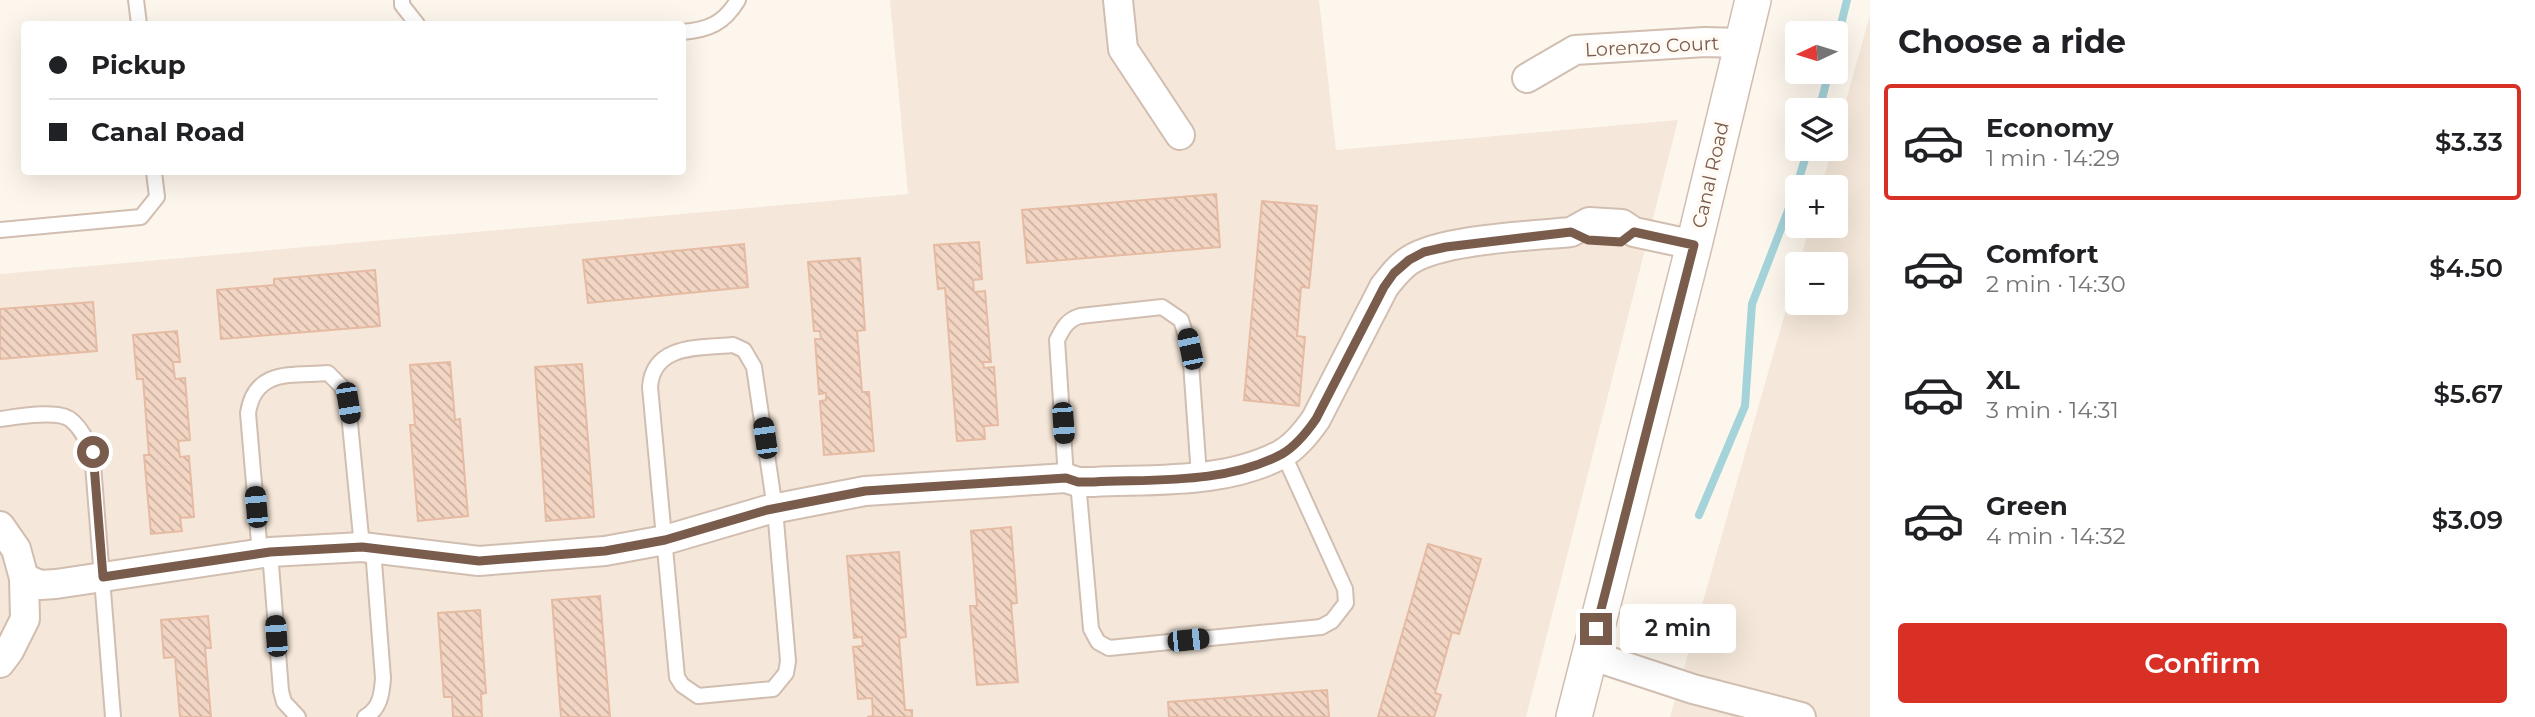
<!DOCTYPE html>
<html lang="en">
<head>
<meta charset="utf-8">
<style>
  body { margin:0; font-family:Montserrat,sans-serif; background:#f6f6f6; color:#202124; height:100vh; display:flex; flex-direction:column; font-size:26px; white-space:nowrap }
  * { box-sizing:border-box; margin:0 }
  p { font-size:23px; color:#757577 }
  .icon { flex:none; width:38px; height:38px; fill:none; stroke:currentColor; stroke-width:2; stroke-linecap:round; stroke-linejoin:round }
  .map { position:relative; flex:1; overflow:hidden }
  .details { display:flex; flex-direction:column; background:#fff; width:665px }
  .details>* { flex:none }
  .banner { position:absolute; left:21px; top:21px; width:665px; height:154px; border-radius:7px; box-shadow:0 7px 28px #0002; display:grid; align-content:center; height:154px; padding:0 28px; background:#fff }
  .needle { width:46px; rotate:266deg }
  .controls { position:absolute; left:1785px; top:21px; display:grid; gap:14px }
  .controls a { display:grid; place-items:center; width:63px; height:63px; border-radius:7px; background:#fff; box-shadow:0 7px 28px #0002; font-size:35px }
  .end { position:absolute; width:32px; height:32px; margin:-16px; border:9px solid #7a5c4d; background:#fff; box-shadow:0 0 0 4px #fff }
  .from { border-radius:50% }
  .bubble { position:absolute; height:49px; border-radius:7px; background:#fff; box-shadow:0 7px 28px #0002; font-size:23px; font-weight:600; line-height:49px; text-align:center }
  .car { position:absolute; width:21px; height:42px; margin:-21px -10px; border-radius:9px; box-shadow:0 0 5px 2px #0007; background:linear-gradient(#222 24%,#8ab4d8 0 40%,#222 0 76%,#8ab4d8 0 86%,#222 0) }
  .banner b { display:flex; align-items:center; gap:24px; height:66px; font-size:26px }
  .banner b+b { border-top:2px solid #e0e0e0 }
  .banner i { width:18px; height:18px; background:#202124 }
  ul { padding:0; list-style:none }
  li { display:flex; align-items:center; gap:21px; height:116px; margin:0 14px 10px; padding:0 14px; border:4px solid transparent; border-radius:7px }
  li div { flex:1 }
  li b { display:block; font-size:26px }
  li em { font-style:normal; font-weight:600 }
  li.active { border-color:#d93025 }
  li>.icon { width:63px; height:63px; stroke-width:1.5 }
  h2 { padding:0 28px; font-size:32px; line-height:84px }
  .cta { display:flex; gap:14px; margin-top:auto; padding:14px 28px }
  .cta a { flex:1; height:80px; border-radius:7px; background:#d93025; color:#fff; font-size:28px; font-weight:600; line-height:80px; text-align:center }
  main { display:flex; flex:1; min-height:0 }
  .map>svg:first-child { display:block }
  .residential { fill:#f5e8da }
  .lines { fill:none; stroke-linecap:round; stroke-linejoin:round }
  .stream { stroke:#a5d3da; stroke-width:8 }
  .building { fill:url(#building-back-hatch); stroke:#e6bba3; stroke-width:2 }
  .service-casing { stroke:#d1beb0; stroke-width:18 }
  .minor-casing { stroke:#d1beb0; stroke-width:32 }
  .tertiary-casing { stroke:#d1beb0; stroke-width:38 }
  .service { stroke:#fff; stroke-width:14 }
  .minor { stroke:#fff; stroke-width:28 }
  .tertiary { stroke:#fff; stroke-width:35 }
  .route { stroke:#7a5c4d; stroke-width:9 }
  .labels { text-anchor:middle; stroke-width:7; stroke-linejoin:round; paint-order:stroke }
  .street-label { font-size:19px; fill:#7a5c4d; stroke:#fffaf3 }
</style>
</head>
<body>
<main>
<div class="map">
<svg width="1870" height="717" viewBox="0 0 1870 717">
  <defs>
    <pattern id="building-back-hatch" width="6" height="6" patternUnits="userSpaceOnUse" patternTransform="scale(1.75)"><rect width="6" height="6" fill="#f3d5c3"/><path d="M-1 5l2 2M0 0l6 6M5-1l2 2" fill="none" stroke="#cab0a1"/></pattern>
  </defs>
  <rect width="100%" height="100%" fill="#fdf6ec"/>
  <g class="residential">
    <path d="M890,0h429l17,150 342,-30 -152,597h-1526v-443l908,-80z"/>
    <path d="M1870,15v702h-200l127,-446v32h39v-39h-37l11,-38h26v-39h-15l11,-38h4v-13z"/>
  </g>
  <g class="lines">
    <g class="stream">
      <path d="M1836,45l11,-45"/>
      <path d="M1819,110l10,-38"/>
      <path d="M1699,515l46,-109 7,-102 42,-109 14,-46"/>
    </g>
  </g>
  <g class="building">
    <path d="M1216,194l4,53 -193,16 -5,-53z"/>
    <path d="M1262,201l55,5 -8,82 -8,-1 -4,49 8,1 -6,69 -55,-6z"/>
    <path d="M979,242l3,37 -9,1 1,12 11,-1 6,71h-8l1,6 10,-1 4,58 -14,1 1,13 -28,2 -12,-153 -7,1 -4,-44z"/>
    <path d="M744,244l4,43 -160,16 -5,-43z"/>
    <path d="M860,258l5,72 -8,1 5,61h7l5,59 -50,4 -4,-54 6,-1v-7l-7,1 -4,-55h6l-1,-8h-6l-6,-69z"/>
    <path d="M375,270l5,56 -159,13 -4,-49 57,-5v-6z"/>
    <path d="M93,302l4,49 -97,8v-50z"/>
    <path d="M177,331l3,31h-7l2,17 10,-1 5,62 -12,1 2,16 9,-1 5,61 -14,1 2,13 -31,3 -7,-79h5l-6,-76h-6l-4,-44z"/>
    <path d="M450,362l5,58 5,-1 8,97 -50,5 -8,-96h5l-5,-60z"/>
    <path d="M582,364l12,153 -48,4 -11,-154z"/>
    <path d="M1011,527l6,76 -6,1 7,78 -41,3 -7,-79h7l-6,-75z"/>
    <path d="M1428,544l53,15 -22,75 -7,-2 -17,61 6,2 -7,22h-56z"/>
    <path d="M899,552l7,85 -7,1 6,72h7v7h-45l6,-1 -1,-18 -14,1 -5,-52 10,-1 -1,-9 -8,1 -7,-82z"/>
    <path d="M600,596l10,121h-49l-9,-117z"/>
    <path d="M480,610l6,83 -5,1 1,23h-29l-1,-20h-8l-6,-84z"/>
    <path d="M208,616l3,32h-6l6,69h-31l-5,-60 -11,1 -3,-38z"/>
    <path d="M1327,690l2,27h-160l-1,-15z"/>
  </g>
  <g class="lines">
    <g class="service-casing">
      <g id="service">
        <path d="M136,0l3,24"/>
        <path d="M402,0v5l15,19"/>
        <path d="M682,32c27,-2 42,-9 56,-32"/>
        <path d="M0,230l141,-13 16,-20 -3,-25"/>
        <path d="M733,345l11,5 10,17 21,142 13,152 -2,12 -13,16 -75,7 -16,-11 -5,-8 -27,-290c3,-43 49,-39 83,-42z"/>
        <path d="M0,419c17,-2 58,-10 71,1 10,8 16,21 21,32l21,265"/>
        <path d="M1066,478l-9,-138c6,-12 10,-20 23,-24l82,-9 19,13 9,29 9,127"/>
        <path d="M1078,482l13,147 7,13 11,6 212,-21 11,-6 14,-18 -1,-14 -62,-136"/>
        <path d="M270,552l11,139 3,11 14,15"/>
        <path d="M260,554l-12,-141c7,-45 44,-37 80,-40l14,14 6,16 14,144"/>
        <path d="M365,717c15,-8 17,-23 18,-39l-10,-129"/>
      </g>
    </g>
    <g class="minor-casing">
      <g id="minor">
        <path d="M1118,0l5,49 57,86"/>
        <path d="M1527,78l48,-28 130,-8 37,1"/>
        <path d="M0,526l16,23 8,29 1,41 -16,32 -9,12"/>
        <path d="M24,578l16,7 16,-1 214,-32 92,-5 117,14 126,-10 60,-11 102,-30 98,-19 201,-13 12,4h16c61,-3 132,2 188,-28 14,-8 25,-22 34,-35l68,-132c8,-10 15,-20 26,-27 33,-21 121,-24 161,-28l18,-10 33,2 12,8 60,13"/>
        <path d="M1590,655l103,34 108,28"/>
      </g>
    </g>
    <g class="tertiary-casing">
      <path id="tertiary" d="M1574,717l120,-472 59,-245"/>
    </g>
    <use href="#service" class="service"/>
    <use href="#minor" class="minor"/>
    <use href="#tertiary" class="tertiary"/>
  </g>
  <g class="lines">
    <path class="route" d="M93,452l10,125 167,-25 92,-5 117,14 126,-10 60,-11 102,-30 98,-19 201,-13 12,4h16c61,-3 132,2 188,-28 14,-8 25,-22 34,-35l68,-132 10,-14 15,-13 15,-8 22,-5 125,-15 17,8 33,2 13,-10 60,13 -98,384"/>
  </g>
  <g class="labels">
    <g class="street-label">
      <text transform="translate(1652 46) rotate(-3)" y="7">Lorenzo Court</text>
      <text transform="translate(1710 175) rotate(-77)" y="7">Canal Road</text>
    </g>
  </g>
</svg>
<div class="controls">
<a><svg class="needle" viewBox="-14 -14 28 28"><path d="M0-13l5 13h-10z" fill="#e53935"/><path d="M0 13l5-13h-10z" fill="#757577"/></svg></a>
<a><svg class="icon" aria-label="layers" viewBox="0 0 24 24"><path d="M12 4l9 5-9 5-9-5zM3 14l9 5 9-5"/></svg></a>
<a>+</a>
<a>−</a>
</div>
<i class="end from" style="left:93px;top:452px"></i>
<i class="end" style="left:1596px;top:629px"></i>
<div class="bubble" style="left:1620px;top:604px;width:116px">2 min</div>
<i class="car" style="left:1190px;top:349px;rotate:348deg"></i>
<i class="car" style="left:348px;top:403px;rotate:171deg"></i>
<i class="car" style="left:1063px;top:423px;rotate:176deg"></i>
<i class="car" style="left:765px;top:438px;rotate:352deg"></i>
<i class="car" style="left:256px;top:507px;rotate:355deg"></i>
<i class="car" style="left:276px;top:636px;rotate:356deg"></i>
<i class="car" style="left:1188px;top:640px;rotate:84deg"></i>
<div class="banner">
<b><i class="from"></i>Pickup</b>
<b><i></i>Canal Road</b>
</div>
</div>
<section class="details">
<h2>Choose a ride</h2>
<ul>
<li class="active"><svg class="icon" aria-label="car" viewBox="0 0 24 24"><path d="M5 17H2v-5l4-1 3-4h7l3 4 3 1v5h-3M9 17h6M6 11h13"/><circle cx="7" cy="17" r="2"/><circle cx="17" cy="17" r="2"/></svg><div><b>Economy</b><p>1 min · 14:29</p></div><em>$3.33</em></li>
<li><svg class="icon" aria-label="car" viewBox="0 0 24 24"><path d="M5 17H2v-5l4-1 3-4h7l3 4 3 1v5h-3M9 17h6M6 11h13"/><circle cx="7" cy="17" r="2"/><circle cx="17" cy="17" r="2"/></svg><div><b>Comfort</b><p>2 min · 14:30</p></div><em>$4.50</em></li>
<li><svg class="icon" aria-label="car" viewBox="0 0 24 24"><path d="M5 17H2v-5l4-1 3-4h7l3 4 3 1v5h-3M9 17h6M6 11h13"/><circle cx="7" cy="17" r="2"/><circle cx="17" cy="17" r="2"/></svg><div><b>XL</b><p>3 min · 14:31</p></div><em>$5.67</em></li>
<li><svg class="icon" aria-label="car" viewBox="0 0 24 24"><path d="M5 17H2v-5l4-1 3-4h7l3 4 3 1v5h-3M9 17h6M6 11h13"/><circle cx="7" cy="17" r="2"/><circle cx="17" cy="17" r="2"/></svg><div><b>Green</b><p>4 min · 14:32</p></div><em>$3.09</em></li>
</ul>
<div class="cta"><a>Confirm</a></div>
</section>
</main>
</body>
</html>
